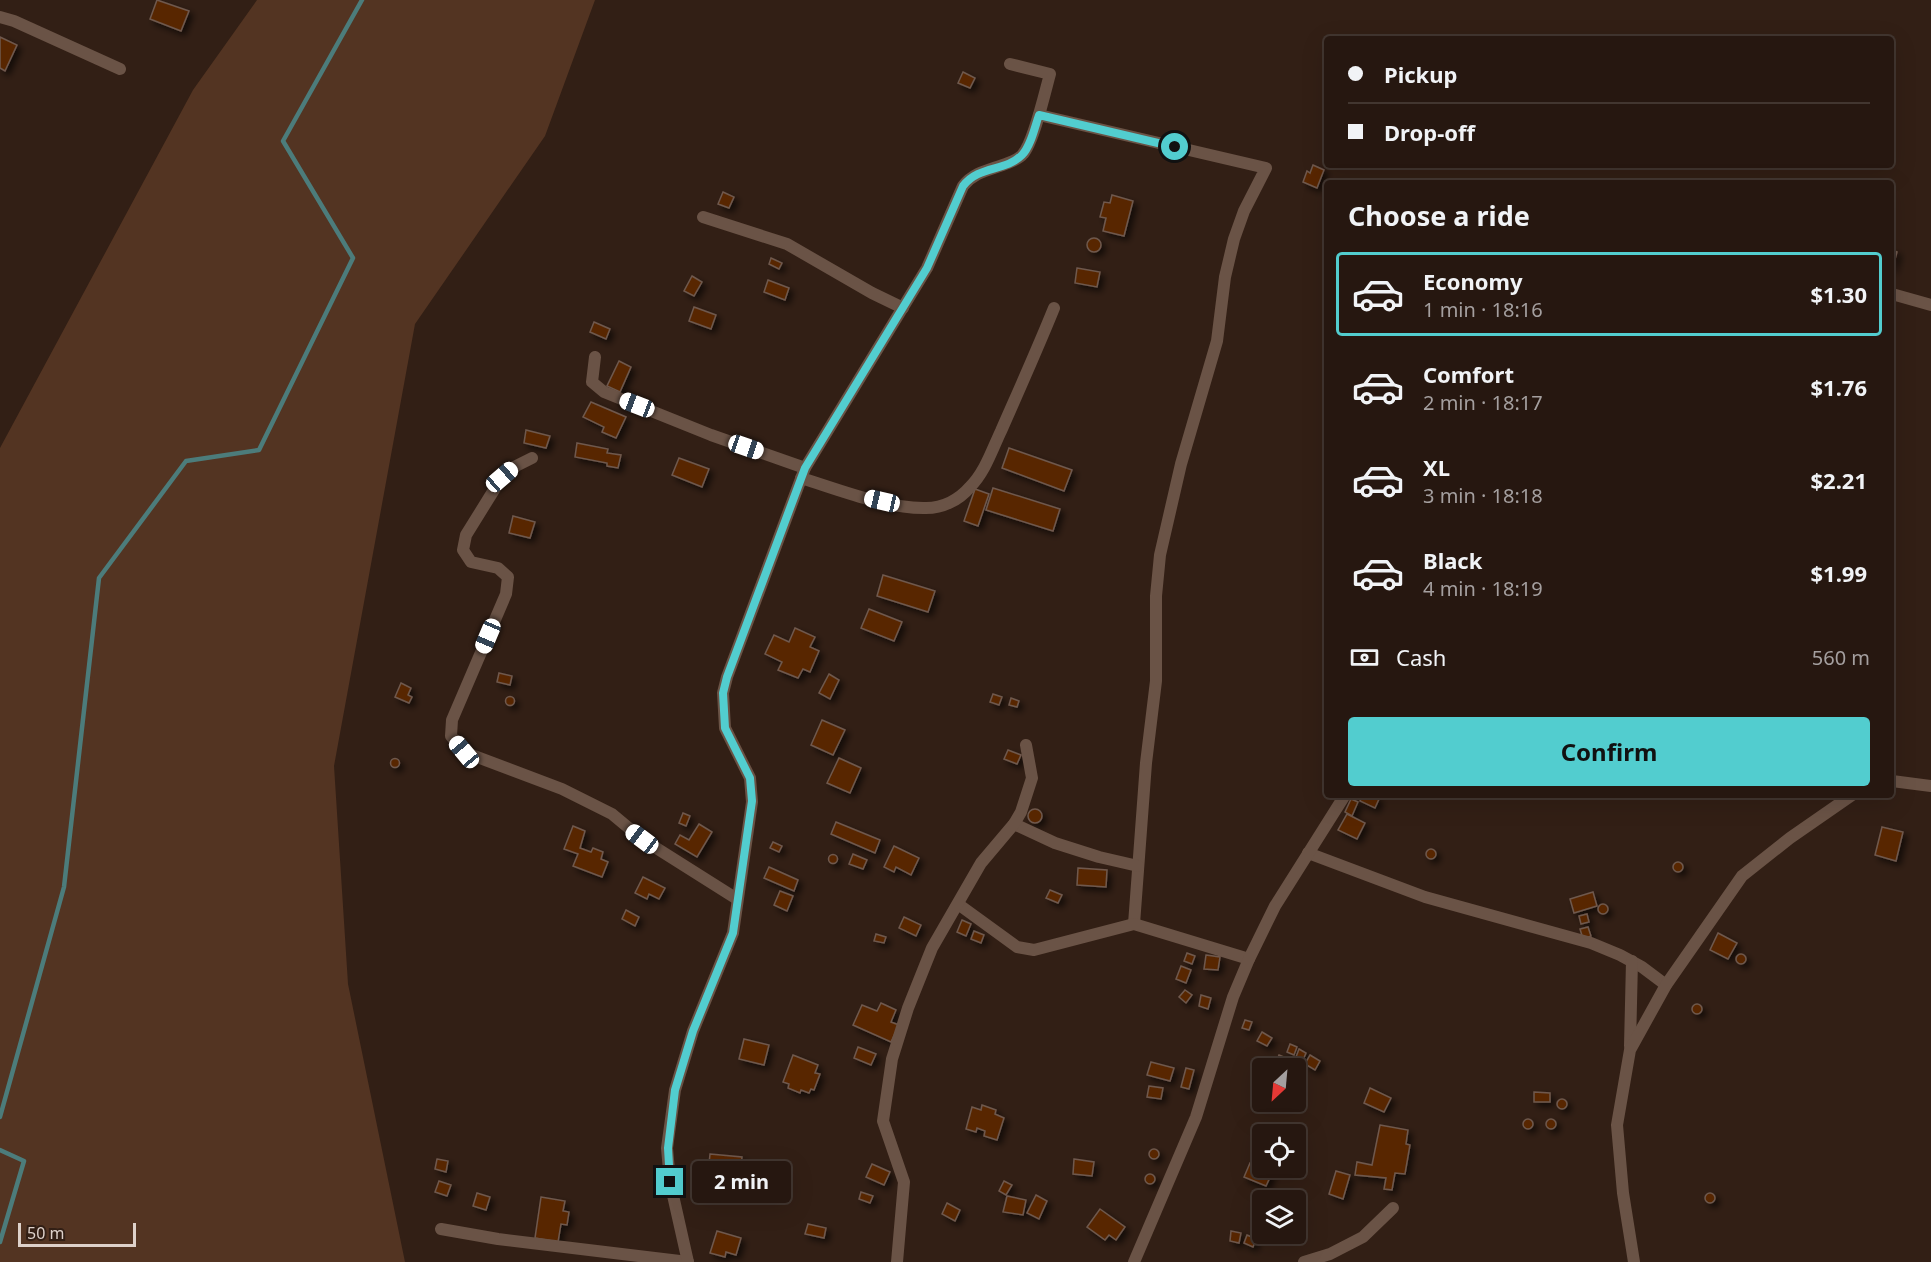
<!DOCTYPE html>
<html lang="en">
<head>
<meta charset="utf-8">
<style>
  body { margin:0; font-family:"Noto Sans",sans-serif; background:#2e2019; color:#f1f3f6; height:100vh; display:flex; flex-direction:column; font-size:22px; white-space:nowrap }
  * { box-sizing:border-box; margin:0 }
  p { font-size:20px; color:#a49f9f }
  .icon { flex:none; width:33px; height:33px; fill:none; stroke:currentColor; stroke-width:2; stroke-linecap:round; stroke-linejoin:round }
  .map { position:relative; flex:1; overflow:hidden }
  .panel { position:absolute; left:1324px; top:180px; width:570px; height:618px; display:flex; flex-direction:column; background:#261710; border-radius:6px; box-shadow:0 6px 24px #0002,0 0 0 2px #423630 }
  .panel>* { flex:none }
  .banner { position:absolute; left:1324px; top:36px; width:570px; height:132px; border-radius:6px; box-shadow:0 6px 24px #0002,0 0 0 2px #423630; display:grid; align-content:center; height:132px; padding:0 24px; background:#261710 }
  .needle { width:39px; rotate:206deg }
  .tools { position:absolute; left:1252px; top:1058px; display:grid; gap:12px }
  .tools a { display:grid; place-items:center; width:54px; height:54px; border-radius:6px; background:#261710; box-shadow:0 6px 24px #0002,0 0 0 2px #423630; font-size:30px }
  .scale { position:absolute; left:18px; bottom:15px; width:118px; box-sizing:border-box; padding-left:6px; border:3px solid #ded1ca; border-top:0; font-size:16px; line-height:21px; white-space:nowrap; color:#ded1ca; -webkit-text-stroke:4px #321f15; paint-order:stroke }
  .end { position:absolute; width:27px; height:27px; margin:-14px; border:8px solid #52cdcf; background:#111; box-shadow:0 0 0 3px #111 }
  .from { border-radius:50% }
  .bubble { position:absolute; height:42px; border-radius:6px; background:#261710; box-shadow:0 6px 24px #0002,0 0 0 2px #423630; font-size:20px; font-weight:700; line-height:42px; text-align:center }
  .car { position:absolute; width:18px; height:36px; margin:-18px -9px; border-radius:8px; box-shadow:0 0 4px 2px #0007; background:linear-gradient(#fff 24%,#345 0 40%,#fff 0 76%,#345 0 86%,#fff 0) }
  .banner b { display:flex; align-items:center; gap:21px; height:57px; font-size:22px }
  .banner b+b { border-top:2px solid #423630 }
  .banner i { width:15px; height:15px; background:#f1f3f6 }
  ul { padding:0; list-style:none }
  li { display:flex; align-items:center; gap:18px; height:84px; margin:0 12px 9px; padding:0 12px; border:3px solid transparent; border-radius:6px }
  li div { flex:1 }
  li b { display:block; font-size:22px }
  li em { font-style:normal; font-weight:700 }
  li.on { border-color:#52cdcf }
  li>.icon { width:54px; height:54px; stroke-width:1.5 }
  h2 { padding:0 24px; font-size:27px; line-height:72px }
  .pay { display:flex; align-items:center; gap:15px; height:66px; padding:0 24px; font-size:22px }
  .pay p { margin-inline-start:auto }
  .cta { display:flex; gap:12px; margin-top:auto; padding:12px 24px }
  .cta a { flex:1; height:69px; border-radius:6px; background:#52cdcf; color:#111; font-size:24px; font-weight:700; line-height:69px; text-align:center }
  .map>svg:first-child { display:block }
  .green { fill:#533422 }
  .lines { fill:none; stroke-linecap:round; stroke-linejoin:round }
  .stream { stroke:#4c7c7b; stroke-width:4.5 }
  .building { fill:#582804; stroke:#6f594d; stroke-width:1.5; filter:url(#shadow) }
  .minor { stroke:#6a5346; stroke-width:12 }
  .route { stroke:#52cdcf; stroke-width:8 }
</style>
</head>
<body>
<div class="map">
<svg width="1931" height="1262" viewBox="0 0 1931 1262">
  <defs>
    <filter id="shadow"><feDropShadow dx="4" dy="4" stdDeviation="3" flood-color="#0009"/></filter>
  </defs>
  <rect width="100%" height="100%" fill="#321f15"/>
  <path class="green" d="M257,0h338l-50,136 -130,188 -81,442 14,218 57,278h-405v-814l193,-358z"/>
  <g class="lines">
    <g class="stream">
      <path d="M0,1117l64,-230 35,-309 87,-117 73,-11 94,-192 -70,-117 79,-141"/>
      <path d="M0,1150l24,11 -24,81"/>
    </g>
  </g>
  <g class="building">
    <path d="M157,0l32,11 -8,20 -31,-12z"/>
    <path d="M0,37l17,8 -12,26 -5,-3z"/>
    <path d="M963,72l12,6 -5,10 -12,-5z"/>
    <path d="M1313,165l11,5 -7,18 -14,-6 4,-11 3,2z"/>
    <path d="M723,192l11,5 -5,11 -11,-4z"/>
    <path d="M1112,195l21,6 -9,35 -21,-5 3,-13 -6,-1 4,-15 6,1z"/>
    <circle cx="1094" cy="245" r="7"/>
    <path d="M1892,250l5,2 -5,18z"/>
    <path d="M771,258l11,5 -3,6 -10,-5z"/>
    <path d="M1077,268l23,4 -3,15 -22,-4z"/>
    <path d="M692,276l10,6 -8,14 -10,-5z"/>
    <path d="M768,280l21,8 -4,12 -21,-8z"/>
    <path d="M694,307l22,8 -5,14 -22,-8z"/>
    <path d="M594,322l16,7 -4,10 -16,-7z"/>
    <path d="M619,361l12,6 -11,25 -13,-6z"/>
    <path d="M591,402l35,15 -10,21 -14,-6 2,-5 -21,-10z"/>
    <path d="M526,430l24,6 -4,12 -22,-5z"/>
    <path d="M577,443l31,6 -1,4 14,2 -3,13 -11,-2v-3l-32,-6z"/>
    <path d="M1009,448l63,22 -8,21 -62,-23z"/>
    <path d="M679,458l30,11 -7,18 -30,-12z"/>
    <path d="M993,488l67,21 -7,22 -67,-21z"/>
    <path d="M975,489l14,5 -11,32 -14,-5z"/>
    <path d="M513,516l22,6 -5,16 -21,-5z"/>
    <path d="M883,575l52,16 -7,21 -51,-16z"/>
    <path d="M869,609l33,13 -8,19 -33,-13z"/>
    <path d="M795,628l20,9 -5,10 9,4 -9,21 -7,-3 -5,9 -20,-8 4,-8 -17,-8 9,-19 15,7z"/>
    <path d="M499,673l13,3 -2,9 -13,-3z"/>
    <path d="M829,674l10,6 -9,19 -11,-6z"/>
    <path d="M401,683l10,5 -3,7 4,2 -3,6 -14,-6z"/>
    <path d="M993,694l9,3 -3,8 -9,-3z"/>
    <circle cx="510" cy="701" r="4.5"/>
    <path d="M1011,698l8,3 -2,6 -8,-2z"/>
    <path d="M822,720l23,10 -12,25 -22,-10z"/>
    <path d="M1008,750l13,5 -4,9 -13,-5z"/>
    <path d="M839,758l22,10 -11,25 -23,-10z"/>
    <circle cx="395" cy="763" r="4.5"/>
    <path d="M1363,795h8l8,4 -4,9 -15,-7z"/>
    <path d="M1351,799l7,3 -6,14 -7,-4z"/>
    <circle cx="1035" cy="816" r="7"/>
    <path d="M683,813l7,3 -4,10 -7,-3z"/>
    <path d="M1347,814l18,9 -8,16 -19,-9z"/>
    <path d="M836,822l44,18 -5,13 -44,-19z"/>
    <path d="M699,824l13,8 -15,25 -22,-13 5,-9 9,5z"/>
    <path d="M573,826l12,5 -5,17 11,4 2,-4 10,4 -2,7 7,3 -6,15 -29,-11 5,-12 -14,-5z"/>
    <path d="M1882,827l21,5 -7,29 -21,-6z"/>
    <path d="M773,842l9,4 -3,6 -9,-4z"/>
    <path d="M894,846l25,12 -8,17 -15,-8 -2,5 -10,-5z"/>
    <circle cx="1431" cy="854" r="5"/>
    <path d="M853,854l14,6 -4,9 -14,-5z"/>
    <circle cx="833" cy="859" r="4.5"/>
    <circle cx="1678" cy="867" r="5"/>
    <path d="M769,867l29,13 -4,11 -30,-13z"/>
    <path d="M1078,868l29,2 -1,17 -29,-2z"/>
    <path d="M643,877l22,11 -6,11 -10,-5 -2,5 -12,-6z"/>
    <path d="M1050,890l12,5 -4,8 -12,-5z"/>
    <path d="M780,891l13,5 -6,15 -13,-6z"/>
    <path d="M1593,892l4,14 -23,7 -4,-14z"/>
    <circle cx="1603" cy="909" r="5"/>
    <path d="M626,910l13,7 -4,9 -13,-7z"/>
    <path d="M1587,914l2,8 -8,2 -2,-8z"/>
    <path d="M904,917l17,8 -5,11 -17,-8z"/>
    <path d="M962,920l9,4 -5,12 -9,-4z"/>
    <path d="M1588,927l3,9 -8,3 -3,-10z"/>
    <path d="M974,931l10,4 -3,8 -10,-4z"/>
    <path d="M1718,933l19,10 -9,16 -18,-9z"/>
    <path d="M876,934l10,3 -2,6 -10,-2z"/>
    <path d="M1187,953l8,3 -3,8 -8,-3z"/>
    <circle cx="1741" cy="959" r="5"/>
    <path d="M1206,955l14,2 -2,13 -14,-1z"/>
    <path d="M1181,966l10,4 -5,13 -10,-4z"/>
    <path d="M1185,990l7,5 -6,8 -7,-6z"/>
    <path d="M1201,995l10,3 -3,11 -9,-3z"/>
    <path d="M881,1003l15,7 -5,12 8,3 -8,17 -38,-17 9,-20 15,6z"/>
    <circle cx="1697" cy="1009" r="5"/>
    <path d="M1245,1020l7,2 -3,8 -7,-2z"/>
    <path d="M1262,1032l10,6 -5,8 -10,-5z"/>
    <path d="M744,1039l25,6 -5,20 -25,-6z"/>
    <path d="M1290,1044l7,3 -3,8 -7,-3z"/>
    <path d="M858,1047l18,7 -5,11 -17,-7z"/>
    <path d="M1299,1049l7,4 -3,7 -7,-3z"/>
    <path d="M793,1055l25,10 -3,8 5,1 -6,16 -3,-1 -2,4 -8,-3 -1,3 -12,-5 1,-4 -6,-2z"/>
    <path d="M1279,1055l7,3 -3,7 -7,-3z"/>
    <path d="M1310,1055l10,6 -5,9 -10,-6z"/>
    <path d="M1151,1062l23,6 -4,13 -23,-6z"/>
    <path d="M1186,1068l8,2 -5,19 -8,-2z"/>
    <path d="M1149,1086l14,2 -2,11 -14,-2z"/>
    <path d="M1370,1088l21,10 -7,14 -20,-9z"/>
    <path d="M1534,1092l16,1v9h-16z"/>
    <circle cx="1562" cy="1104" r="5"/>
    <path d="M982,1105l14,5 -1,4 9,4 -7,22 -13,-4 1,-5 -8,-3 -1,4 -10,-3 6,-22 9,3z"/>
    <circle cx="1551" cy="1124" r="5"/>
    <circle cx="1528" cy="1124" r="5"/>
    <path d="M1380,1125l28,5 -2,14 4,1 -5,29 -10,-1 -3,17 -8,-1 2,-11 -31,-3 2,-13 15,3z"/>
    <circle cx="1154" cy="1154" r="5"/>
    <path d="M710,1154l32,3 -2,20 -32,-3z"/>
    <path d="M437,1159l11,2 -2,11 -11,-3z"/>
    <path d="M1074,1159l20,3 -2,14 -19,-2z"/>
    <path d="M1250,1163l22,10 -6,13 -22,-9z"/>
    <path d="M872,1164l18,8 -6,13 -18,-8z"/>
    <path d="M1336,1171l14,4 -7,24 -14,-5z"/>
    <circle cx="1150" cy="1179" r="5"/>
    <path d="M439,1181l12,4 -4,11 -12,-4z"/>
    <path d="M1004,1181l8,4 -6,10 -7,-4z"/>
    <path d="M1267,1190l15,4 -2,6h-16z"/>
    <path d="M861,1192l12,4 -3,7 -11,-4z"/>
    <circle cx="1710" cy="1198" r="5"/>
    <path d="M477,1193l13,4 -4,13 -13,-4z"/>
    <path d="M1036,1195l11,6 -8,18 -12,-6z"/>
    <path d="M1007,1196l19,4 -3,15 -20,-3z"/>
    <path d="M541,1197l24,4 -2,10 6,1 -2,13 -6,-1 -3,18 -23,-4z"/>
    <path d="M947,1203l13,7 -5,11 -13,-7z"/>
    <path d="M1100,1209l25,18 -9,13 -7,-5 -4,5 -18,-13z"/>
    <path d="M808,1224l18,4 -2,10 -19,-4z"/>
    <path d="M717,1231l24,7 -5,17 -10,-3 -1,5 -15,-4z"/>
    <path d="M1231,1231l10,2 -2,10 -9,-2z"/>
    <path d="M1247,1235l9,4 -3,8 -9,-4z"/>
  </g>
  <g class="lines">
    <g class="minor">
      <path d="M0,17l14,4 106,48"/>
      <path d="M1039,115l227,53 -22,43 -10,28 -9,38 -8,64 -36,123 -21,91 -4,41v85l-10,82 -12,161"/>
      <path d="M703,217l84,27 85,49 31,15"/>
      <path d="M1892,294l39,11"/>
      <path d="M595,357l-3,25 12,10 107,43 94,33"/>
      <path d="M532,458l-20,10 -10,9 -36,58 -3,15 8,12 27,6 10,9 -2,17 -54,126 -1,16 13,16 98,37 50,25 30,25 95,60"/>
      <path d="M801,478c36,11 86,31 125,30 17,0 33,-8 44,-21 15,-15 22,-37 31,-56 18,-41 36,-81 53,-123"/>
      <path d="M1892,781l39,5"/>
      <path d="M1014,824l41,19 44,14 39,9"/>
      <path d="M1308,853l117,44 166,46 29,12 22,12 24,18"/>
      <path d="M958,904l59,43 17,3 100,-26 115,35"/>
      <path d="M1630,1046l2,-85"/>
      <path d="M441,1229l57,10 190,23"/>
      <path d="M688,1262l-18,-80 -3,-34 8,-58 18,-59 40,-98 19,-131 -2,-24 -25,-50 -2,-35 4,-16 78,-209 122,-200 36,-82c12,-15 28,-16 45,-23 5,-2 12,-5 15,-9 11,-13 22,-62 27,-80l-40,-10"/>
      <path d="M897,1262l7,-80 -21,-61 9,-62 16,-51 24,-60 49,-85 33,-39 7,-12 11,-34 -6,-33"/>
      <path d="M1134,1262l62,-145 37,-120 16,-38 26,-53 70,-111"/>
      <path d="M1304,1262l26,-8 33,-17 30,-29"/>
      <path d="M1634,1262l-11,-69 -6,-68 13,-75 36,-65 76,-109 48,-38 62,-43"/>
    </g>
  </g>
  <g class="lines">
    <path class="route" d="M670,1182l-2,-34 7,-58 18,-59 40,-98 19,-132 -2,-23 -25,-50 -2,-35 4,-16 78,-209 122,-200 36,-82c16,-21 42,-14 59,-31 9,-9 13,-29 17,-40l136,32"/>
  </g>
</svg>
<div class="tools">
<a><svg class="needle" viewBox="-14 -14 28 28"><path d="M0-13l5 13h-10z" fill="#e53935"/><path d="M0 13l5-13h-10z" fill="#a49f9f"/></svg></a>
<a><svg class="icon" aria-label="locate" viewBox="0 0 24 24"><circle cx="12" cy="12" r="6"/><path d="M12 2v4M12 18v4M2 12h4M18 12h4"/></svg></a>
<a><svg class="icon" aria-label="layers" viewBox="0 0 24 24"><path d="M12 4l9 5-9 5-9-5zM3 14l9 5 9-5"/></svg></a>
</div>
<div class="scale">50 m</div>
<i class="end from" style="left:1175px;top:147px"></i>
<i class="end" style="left:670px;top:1182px"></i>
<div class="bubble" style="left:692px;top:1161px;width:99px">2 min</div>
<i class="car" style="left:637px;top:405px;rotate:291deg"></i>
<i class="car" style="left:746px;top:447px;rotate:109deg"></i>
<i class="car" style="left:502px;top:477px;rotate:49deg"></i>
<i class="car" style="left:882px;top:501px;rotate:283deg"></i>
<i class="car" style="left:488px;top:636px;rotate:203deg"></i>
<i class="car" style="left:464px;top:752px;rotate:320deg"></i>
<i class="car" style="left:642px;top:839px;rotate:307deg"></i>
<div class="banner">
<b><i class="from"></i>Pickup</b>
<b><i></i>Drop-off</b>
</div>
<section class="panel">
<h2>Choose a ride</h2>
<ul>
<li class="on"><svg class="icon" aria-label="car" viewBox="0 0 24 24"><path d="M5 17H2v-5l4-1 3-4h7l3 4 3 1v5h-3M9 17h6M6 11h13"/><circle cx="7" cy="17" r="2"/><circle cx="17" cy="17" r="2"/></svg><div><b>Economy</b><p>1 min · 18:16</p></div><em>$1.30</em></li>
<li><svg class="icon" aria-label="car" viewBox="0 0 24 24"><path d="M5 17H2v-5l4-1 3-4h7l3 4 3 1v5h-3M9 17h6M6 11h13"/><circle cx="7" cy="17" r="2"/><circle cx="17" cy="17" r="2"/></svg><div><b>Comfort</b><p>2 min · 18:17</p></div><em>$1.76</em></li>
<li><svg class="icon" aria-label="car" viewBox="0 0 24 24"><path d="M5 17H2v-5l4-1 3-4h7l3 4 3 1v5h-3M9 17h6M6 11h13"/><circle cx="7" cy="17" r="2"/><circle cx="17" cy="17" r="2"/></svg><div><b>XL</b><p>3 min · 18:18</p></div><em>$2.21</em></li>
<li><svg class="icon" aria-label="car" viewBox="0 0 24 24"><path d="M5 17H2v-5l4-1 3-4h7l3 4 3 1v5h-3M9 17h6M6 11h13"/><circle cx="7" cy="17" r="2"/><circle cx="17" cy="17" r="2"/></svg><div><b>Black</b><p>4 min · 18:19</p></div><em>$1.99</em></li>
</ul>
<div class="pay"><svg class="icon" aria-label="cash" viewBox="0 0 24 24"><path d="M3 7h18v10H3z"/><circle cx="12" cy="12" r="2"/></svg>Cash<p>560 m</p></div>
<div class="cta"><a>Confirm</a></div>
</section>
</div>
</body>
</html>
